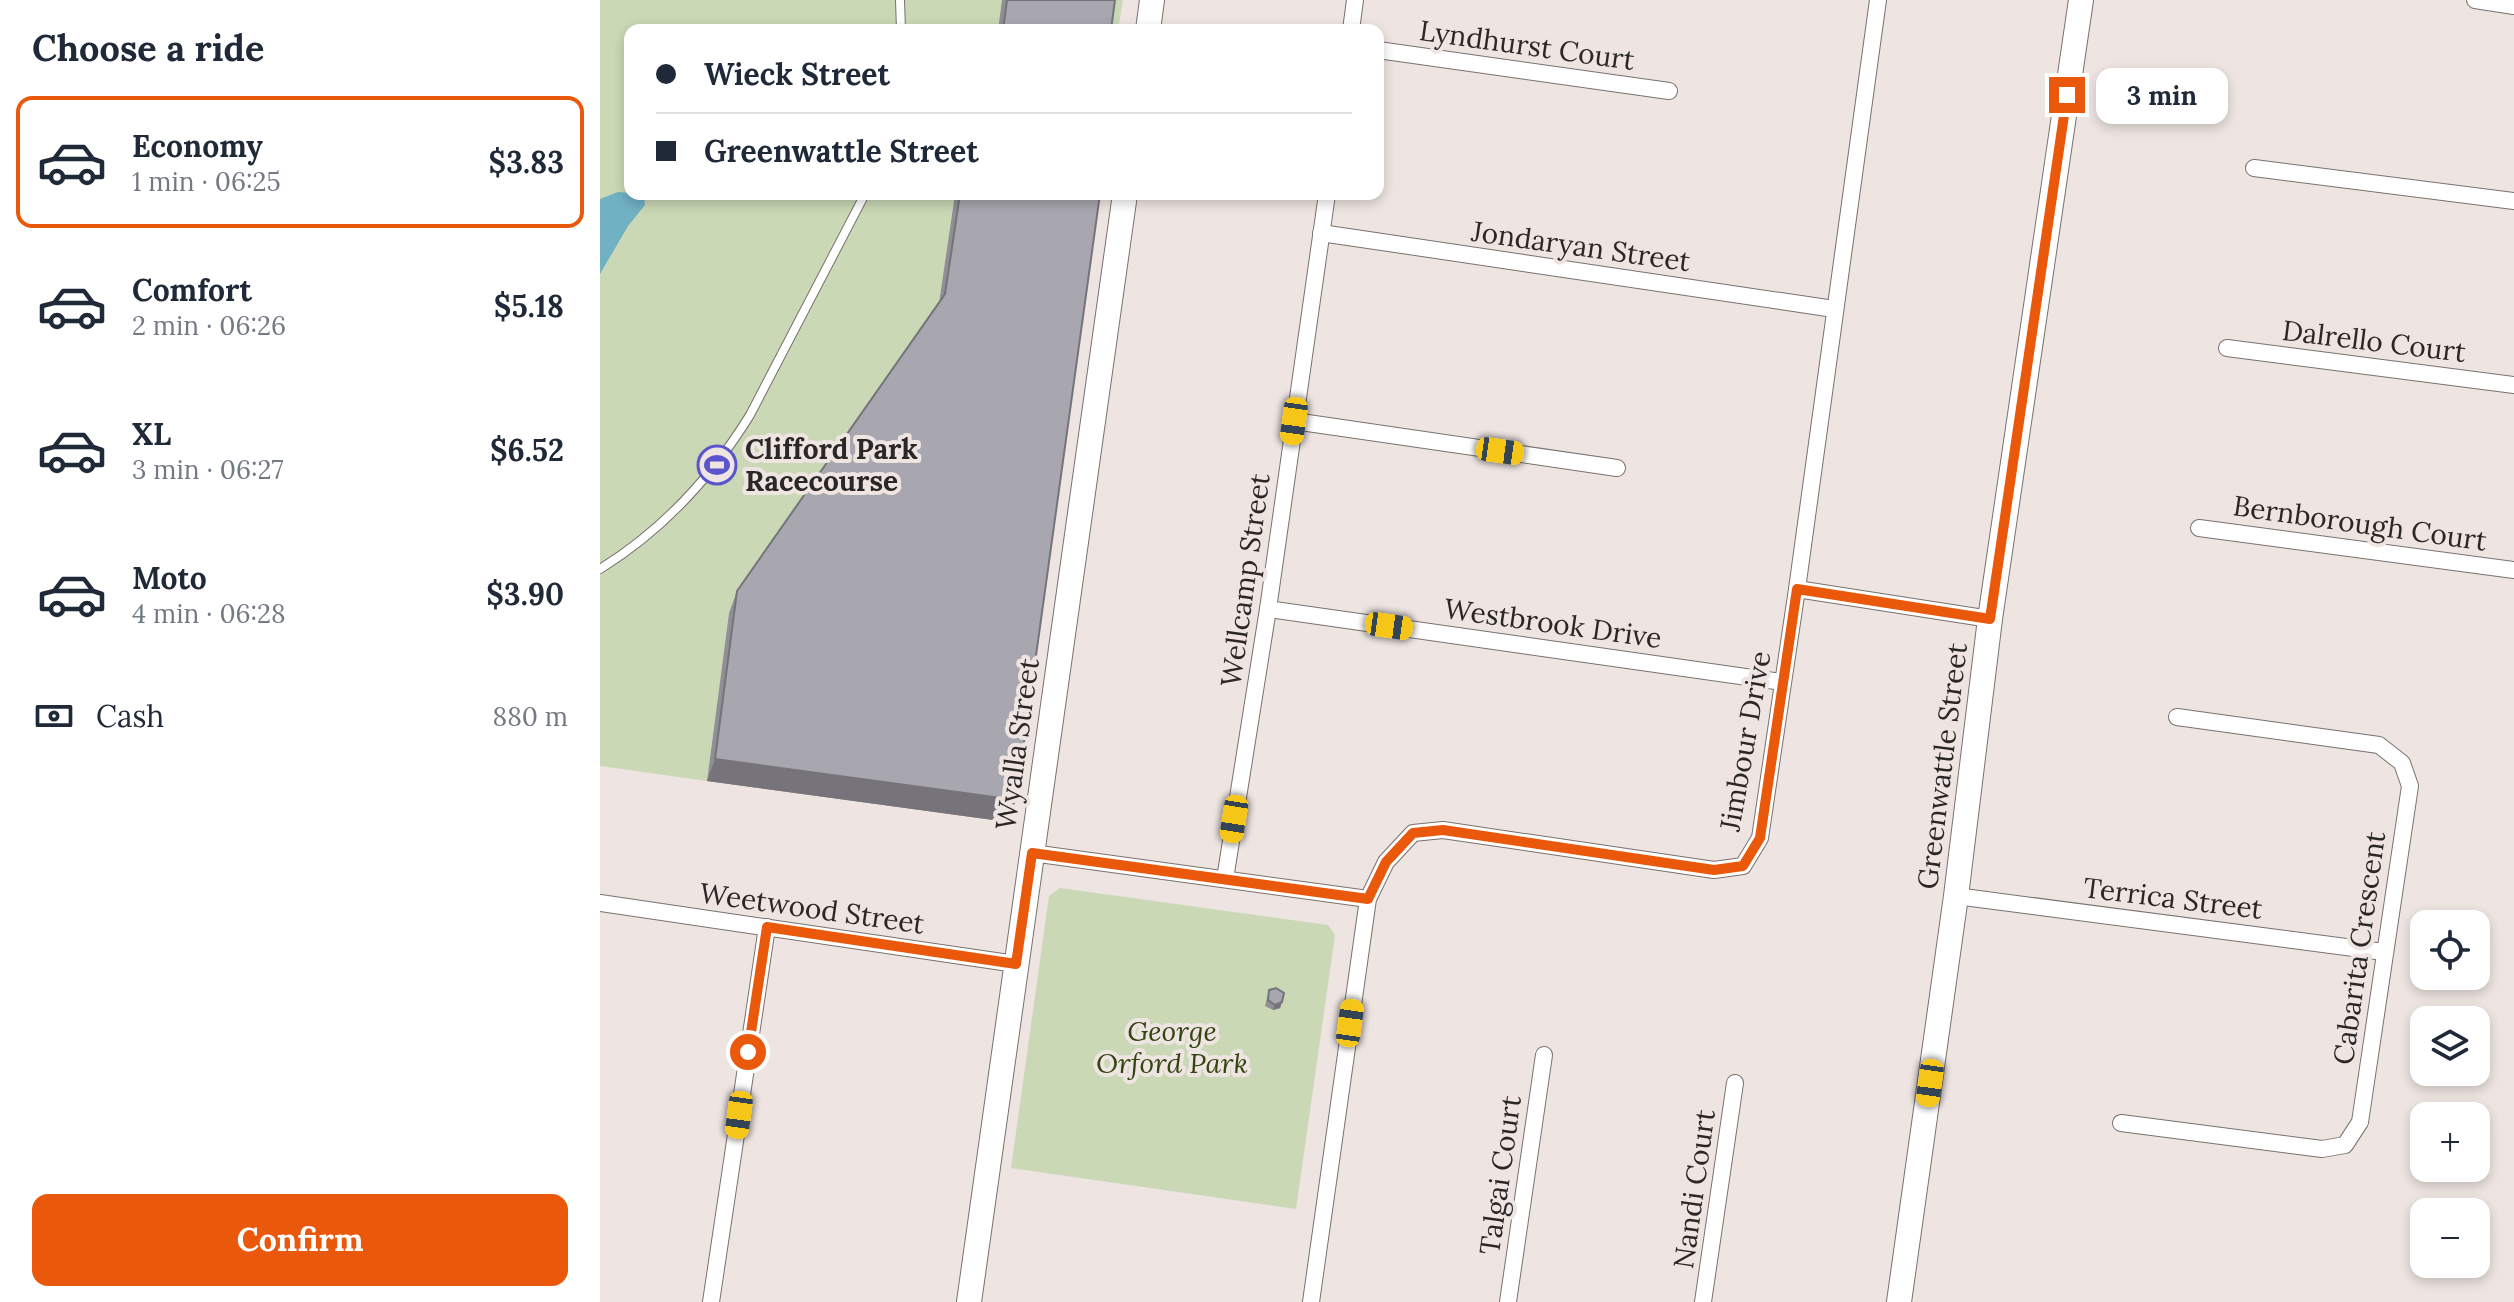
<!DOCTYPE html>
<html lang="en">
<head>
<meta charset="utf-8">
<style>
  body { margin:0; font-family:Lora,serif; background:#f2f2f3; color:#1f2937; height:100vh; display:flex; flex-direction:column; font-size:30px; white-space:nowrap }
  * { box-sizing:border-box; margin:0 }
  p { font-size:26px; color:#747a83 }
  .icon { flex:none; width:44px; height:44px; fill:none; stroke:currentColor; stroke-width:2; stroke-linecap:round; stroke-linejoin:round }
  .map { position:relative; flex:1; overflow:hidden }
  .panel { display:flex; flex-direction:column; background:#fff; width:600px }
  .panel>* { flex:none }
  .top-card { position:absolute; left:24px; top:24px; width:760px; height:176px; border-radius:16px; box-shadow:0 4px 12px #0003; display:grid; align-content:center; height:176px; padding:0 32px; background:#fff }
  .fabs { position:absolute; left:1810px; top:910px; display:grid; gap:16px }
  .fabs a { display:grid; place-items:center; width:80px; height:80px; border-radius:16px; background:#fff; box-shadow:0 4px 12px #0003; font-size:40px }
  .end { position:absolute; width:36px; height:36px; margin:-18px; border:10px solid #ea580c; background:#fff; box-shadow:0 0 0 4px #fff }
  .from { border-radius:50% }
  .bubble { position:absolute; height:56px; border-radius:16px; background:#fff; box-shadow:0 4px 12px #0003; font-size:26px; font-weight:800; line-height:56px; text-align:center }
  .car { position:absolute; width:24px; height:48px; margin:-24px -12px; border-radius:10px; box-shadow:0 0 6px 2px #0007; background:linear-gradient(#f5c518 24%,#345 0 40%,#f5c518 0 76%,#345 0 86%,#f5c518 0) }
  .top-card b { display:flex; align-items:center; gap:28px; height:76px; font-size:30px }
  .top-card b+b { border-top:2px solid #e0e1e3 }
  .top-card i { width:20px; height:20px; background:#1f2937 }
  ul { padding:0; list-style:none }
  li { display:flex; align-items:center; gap:24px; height:132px; margin:0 16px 12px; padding:0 16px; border:4px solid transparent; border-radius:16px }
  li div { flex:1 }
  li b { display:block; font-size:30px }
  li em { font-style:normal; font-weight:800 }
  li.active { border-color:#ea580c }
  li>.icon { width:72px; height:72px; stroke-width:1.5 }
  h2 { padding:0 32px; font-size:36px; line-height:96px }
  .pay { display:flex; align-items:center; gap:20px; height:88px; padding:0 32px; font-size:30px }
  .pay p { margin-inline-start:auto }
  .primary-button { display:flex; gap:16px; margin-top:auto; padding:16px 32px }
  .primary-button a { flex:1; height:92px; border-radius:16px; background:#ea580c; color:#fff; font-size:32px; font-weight:800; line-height:92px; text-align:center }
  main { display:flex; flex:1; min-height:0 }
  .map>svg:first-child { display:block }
  .green { fill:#cad8b6 }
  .water { fill:#70b1c3 }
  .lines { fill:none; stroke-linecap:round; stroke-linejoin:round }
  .lane-casing { stroke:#79716f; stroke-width:10 }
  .street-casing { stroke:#79716f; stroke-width:18 }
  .secondary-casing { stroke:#79716f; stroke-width:26 }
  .lane { stroke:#fff; stroke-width:8 }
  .street { stroke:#fff; stroke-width:16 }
  .secondary { stroke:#fff; stroke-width:24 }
  .wall { fill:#908f96 }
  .shaded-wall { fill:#76747a }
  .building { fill:#a8a6ae; stroke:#76747a; stroke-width:2 }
  .route { stroke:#ea580c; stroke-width:10 }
  .labels { text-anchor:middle; stroke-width:8; stroke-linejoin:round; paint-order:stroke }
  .street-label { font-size:28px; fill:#2a2726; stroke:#eee5e2 }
  .poi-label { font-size:28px; font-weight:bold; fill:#2a2726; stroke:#eee5e2; text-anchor:start }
  .park-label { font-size:28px; font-style:italic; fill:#33460f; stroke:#eee5e2 }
</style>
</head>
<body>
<main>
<section class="panel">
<h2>Choose a ride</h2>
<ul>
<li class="active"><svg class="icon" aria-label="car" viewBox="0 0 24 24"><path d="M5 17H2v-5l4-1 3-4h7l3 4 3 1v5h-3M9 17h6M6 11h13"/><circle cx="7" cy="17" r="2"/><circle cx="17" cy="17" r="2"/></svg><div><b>Economy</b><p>1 min · 06:25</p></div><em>$3.83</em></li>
<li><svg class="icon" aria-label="car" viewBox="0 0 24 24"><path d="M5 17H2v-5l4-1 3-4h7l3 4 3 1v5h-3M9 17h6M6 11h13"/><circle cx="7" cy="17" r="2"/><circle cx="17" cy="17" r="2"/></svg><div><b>Comfort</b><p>2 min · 06:26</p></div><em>$5.18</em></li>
<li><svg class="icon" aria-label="car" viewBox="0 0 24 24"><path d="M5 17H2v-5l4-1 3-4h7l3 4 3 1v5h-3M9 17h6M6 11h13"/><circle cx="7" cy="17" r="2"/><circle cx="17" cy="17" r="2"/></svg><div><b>XL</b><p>3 min · 06:27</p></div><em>$6.52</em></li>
<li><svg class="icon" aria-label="car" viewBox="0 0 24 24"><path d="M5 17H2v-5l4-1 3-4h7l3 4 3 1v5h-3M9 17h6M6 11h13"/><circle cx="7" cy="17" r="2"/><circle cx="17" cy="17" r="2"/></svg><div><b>Moto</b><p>4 min · 06:28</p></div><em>$3.90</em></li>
</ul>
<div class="pay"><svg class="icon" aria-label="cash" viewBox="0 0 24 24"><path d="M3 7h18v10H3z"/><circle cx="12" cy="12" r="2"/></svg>Cash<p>880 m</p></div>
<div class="primary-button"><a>Confirm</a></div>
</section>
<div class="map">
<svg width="1914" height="1302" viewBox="0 0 1914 1302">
  <rect width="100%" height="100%" fill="#eee5e2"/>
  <g class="green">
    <path d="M0,0h523l-5,30h-488v164h325l-18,123 -208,296 -22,168 -107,-15z"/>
    <path d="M460,888l268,37 7,10 -39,274 -285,-41 38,-272z"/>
  </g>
  <path class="water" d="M18,192l26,2 1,11 -17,21 -28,48v-75z"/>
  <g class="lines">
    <g class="lane-casing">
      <g id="lane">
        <path d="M300,0l1,30"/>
        <path d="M0,569c63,-39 111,-91 150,-154l115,-221"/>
      </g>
    </g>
    <g class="street-casing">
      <g id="street">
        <path d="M1875,0l39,6"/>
        <path d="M751,30l4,-30"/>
        <path d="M778,50l291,41"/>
        <path d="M1654,168l260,33"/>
        <path d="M721,233l513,76"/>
        <path d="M1627,348l287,37"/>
        <path d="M694,421l323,47"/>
        <path d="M1599,528l315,42"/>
        <path d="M1197,589l193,30"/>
        <path d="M668,609l514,73"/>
        <path d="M432,853l336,46"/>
        <path d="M625,879l43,-270 59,-415"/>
        <path d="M1356,896l428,56"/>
        <path d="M0,903l416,61"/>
        <path d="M1521,1123l201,26 23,-4 15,-23 50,-336 -8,-23 -23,-18 -202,-28"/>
        <path d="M111,1302l56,-375"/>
        <path d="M711,1302l57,-403 18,-37 27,-29 30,-3 271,40 29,-4 17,-28 37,-249 81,-589"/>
        <path d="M908,1302l36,-247"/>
        <path d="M1103,1302l32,-219"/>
      </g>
    </g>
    <g class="secondary-casing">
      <g id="secondary">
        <path d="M548,30l4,-30"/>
        <path d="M369,1302l156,-1108"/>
        <path d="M1299,1302l57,-406 34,-277 91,-619"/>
      </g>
    </g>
    <use href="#lane" class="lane"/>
    <use href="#street" class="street"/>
    <use href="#secondary" class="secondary"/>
  </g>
  <g class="wall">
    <path d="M402,0h113l-4,30h-113z"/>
    <path d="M355,194h145l-92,628 -301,-41 22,-168 8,-22 202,-288z"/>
    <path d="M669,990l13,12 -2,6 -7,2 -8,-4z"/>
  </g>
  <g class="shaded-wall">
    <path d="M115,759l301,41 -8,22 -301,-41z"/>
    <path d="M682,1002l-2,6 -7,2 2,-5z"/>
  </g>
  <g class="building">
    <path d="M407,0h108l-4,30h-108z"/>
    <path d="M360,194h140l-84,606 -301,-41 22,-168 208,-297z"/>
    <path d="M676,988l8,5 -2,9 -7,3 -7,-5 1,-10z"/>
  </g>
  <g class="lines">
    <path class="route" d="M148,1052l19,-125 249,37 16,-111 336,46 18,-37 27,-29 30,-3 271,40 29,-4 17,-28 37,-249 193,30 77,-524"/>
  </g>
  <defs>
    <g id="stadium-ring" transform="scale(2)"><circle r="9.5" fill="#eee5e2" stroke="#5b54cc" stroke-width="1.5"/><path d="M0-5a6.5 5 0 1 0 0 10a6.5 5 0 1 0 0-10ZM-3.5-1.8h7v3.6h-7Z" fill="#5b54cc"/></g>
  </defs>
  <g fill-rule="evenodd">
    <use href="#stadium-ring" x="117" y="465"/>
  </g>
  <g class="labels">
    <g class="street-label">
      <text transform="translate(927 45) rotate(8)" y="10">Lyndhurst Court</text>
      <text transform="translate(981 246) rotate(8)" y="10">Jondaryan Street</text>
      <text transform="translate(1774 341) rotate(7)" y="10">Dalrello Court</text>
      <text transform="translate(1760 523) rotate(8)" y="10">Bernborough Court</text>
      <text transform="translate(645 580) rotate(-82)" y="10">Wellcamp Street</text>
      <text transform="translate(953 623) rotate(8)" y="10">Westbrook Drive</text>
      <text transform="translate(1145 741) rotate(-80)" y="10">Jimbour Drive</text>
      <text transform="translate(417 744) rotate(-82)" y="10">Wyalla Street</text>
      <text transform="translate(1342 766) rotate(-83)" y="10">Greenwattle Street</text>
      <text transform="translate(1573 898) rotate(7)" y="10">Terrica Street</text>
      <text transform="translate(212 908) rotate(8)" y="10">Weetwood Street</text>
      <text transform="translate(1759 948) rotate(-82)" y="10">Cabarita Crescent</text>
      <text transform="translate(900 1175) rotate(-82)" y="10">Talgai Court</text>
      <text transform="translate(1094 1189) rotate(-82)" y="10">Nandi Court</text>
    </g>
    <g class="poi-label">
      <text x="145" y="459">Clifford Park<tspan x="145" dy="32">Racecourse</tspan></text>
    </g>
    <g class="park-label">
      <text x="572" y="1041">George<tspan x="572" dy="32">Orford Park</tspan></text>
    </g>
  </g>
</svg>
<div class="fabs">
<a><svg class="icon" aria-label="locate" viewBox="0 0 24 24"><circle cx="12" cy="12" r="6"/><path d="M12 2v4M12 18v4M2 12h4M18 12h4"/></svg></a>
<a><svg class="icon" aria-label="layers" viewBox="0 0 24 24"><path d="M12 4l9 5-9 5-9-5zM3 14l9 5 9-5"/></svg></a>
<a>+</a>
<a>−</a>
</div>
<i class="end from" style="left:148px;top:1052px"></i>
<i class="end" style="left:1467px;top:95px"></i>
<div class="bubble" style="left:1496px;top:68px;width:132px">3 min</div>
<i class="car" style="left:694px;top:421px;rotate:188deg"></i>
<i class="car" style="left:900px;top:451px;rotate:98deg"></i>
<i class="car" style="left:789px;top:626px;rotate:98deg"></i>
<i class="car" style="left:634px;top:819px;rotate:189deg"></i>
<i class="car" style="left:750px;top:1023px;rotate:8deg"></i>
<i class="car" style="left:1330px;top:1083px;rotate:188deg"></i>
<i class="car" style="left:139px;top:1115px;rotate:188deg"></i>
<div class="top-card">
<b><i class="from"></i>Wieck Street</b>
<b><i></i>Greenwattle Street</b>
</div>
</div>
</main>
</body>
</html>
